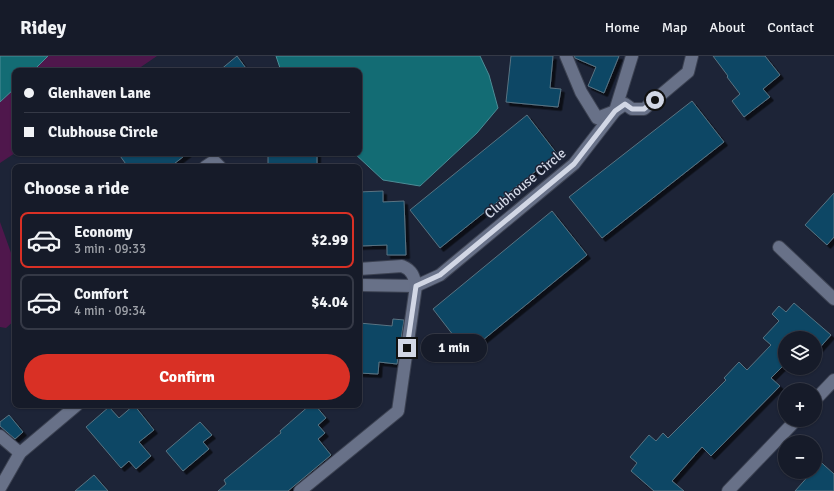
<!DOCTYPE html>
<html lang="en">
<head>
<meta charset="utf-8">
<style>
  body { margin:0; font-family:Signika,sans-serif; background:#232835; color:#f1f3f6; height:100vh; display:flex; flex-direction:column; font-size:15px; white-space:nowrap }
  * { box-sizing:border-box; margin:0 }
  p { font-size:13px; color:#9ea1a8 }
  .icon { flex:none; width:22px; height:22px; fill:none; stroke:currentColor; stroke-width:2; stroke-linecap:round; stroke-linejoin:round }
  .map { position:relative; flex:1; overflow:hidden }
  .details { position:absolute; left:12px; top:108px; width:350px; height:244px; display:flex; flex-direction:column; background:#161b29; border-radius:8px; box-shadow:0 1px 3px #0004,0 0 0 1px #353946 }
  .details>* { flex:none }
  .hud { position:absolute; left:12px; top:12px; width:350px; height:88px; border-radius:8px; box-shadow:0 1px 3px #0004,0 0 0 1px #353946; display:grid; align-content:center; height:88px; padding:0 12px; background:#161b29 }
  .buttons { position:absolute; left:778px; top:275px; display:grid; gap:8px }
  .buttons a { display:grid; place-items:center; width:44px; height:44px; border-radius:50%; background:#161b29; box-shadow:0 1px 3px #0004,0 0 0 1px #353946; font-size:20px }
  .end { position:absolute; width:18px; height:18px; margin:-9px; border:5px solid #d2d7e5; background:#111; box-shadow:0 0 0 2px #111 }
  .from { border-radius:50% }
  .bubble { position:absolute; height:28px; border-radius:14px; background:#161b29; box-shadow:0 1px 3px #0004,0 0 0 1px #353946; font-size:13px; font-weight:800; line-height:28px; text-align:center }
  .hud b { display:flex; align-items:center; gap:14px; height:38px; font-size:15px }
  .hud b+b { border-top:1px solid #353946 }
  .hud i { width:10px; height:10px; background:#f1f3f6 }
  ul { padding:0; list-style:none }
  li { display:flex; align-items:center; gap:12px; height:56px; margin:0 8px 6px; padding:0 4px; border:2px solid #353946; border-radius:8px }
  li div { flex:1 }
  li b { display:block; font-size:15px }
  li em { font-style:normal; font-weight:800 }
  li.selected { border-color:#d93025 }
  li>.icon { width:36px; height:36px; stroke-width:1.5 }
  h2 { padding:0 12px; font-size:18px; line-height:48px }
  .button { display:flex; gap:8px; margin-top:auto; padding:8px 12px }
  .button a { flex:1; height:46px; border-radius:24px; background:#d93025; color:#fff; font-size:16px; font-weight:800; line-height:46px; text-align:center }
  header { display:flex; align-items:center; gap:24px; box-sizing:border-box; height:56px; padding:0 20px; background:#161b29; border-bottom:1px solid #353946 }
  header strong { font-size:19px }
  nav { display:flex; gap:22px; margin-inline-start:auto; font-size:14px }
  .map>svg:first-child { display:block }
  .green { fill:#4f174c }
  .water { fill:#136c74; stroke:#4c8c96 }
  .building { fill:#074765; stroke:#5a7382; filter:url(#shadow) }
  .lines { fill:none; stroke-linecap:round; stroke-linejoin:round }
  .minor-casing { stroke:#3c4252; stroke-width:14 }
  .minor { stroke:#687188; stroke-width:12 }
  .route { stroke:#d2d7e5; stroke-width:5 }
  .labels { text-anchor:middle; stroke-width:3; stroke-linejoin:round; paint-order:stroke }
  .street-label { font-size:14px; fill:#d2d7e5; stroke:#1d2437 }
</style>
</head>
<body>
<header>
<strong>Ridey</strong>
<nav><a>Home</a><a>Map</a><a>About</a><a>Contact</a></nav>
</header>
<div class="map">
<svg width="834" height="435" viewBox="0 0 834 435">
  <defs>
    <filter id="shadow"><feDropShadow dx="3.5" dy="3.5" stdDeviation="0" flood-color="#0009"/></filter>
  </defs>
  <rect width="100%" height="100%" fill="#1d2437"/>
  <g class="green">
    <path d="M0,0h157l-22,15h-120v82l-15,10z"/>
    <path d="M0,166l15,42v56l-9,8 -6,-1z"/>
  </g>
  <g class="water">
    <path d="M0,0h48l-15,15h-18v17l-15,14z"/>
    <path d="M276,0h204l9,19 9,33 -21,25 -57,53 -37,-6 -29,-27h5v-82h-78z"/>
  </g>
  <g class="building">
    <path d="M237,0l11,15h-29z"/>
    <path d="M511,0h42l-3,32 11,1 -3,18 -52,-5z"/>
    <path d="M574,0h45l-15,37 -16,-7 8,-19 -21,-9z"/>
    <path d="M713,0h52l15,19 -17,14 7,8 -26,20 -12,-16 8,-7 -13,-17 1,-1z"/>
    <path d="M692,45l32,41 -122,96 -33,-41z"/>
    <path d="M527,59l30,39 -117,94 -30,-38z"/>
    <path d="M118,97h70l-18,14h-42z"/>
    <rect x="268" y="97" width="49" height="14"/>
    <path d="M383,135v11l21,-1 2,54h-19v-10l-28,1v-54z"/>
    <path d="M834,137v44l-7,8 -22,-20z"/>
    <path d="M552,155l35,44 -120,98 -34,-44z"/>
    <path d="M794,247l37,32 -16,18v-15h-30v26l-14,14 9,8 -69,70 -9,-9 -30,34 12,10h-30l-23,-20 6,-8 -7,-6 19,-22 7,6 7,-8 5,5 58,-58 -2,-2 15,-16 8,8 24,-25 -8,-7 16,-17 -7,-7 7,-8 7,6z"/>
    <path d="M393,263l11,1 -7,44 -18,-2 -1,12 -19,-1 3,-34 -3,-1v-15l33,3z"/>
    <path d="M134,349l20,25 -15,12 12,14 -15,13 -7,-8 -8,7 -35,-41 23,-20 10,11z"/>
    <path d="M310,349h5l11,13 -8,7 7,8 -7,6 13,16 -43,36h-70l8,-7 -2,-4 57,-47 -1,-2z"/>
    <path d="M9,359l14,17 -8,7 -15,-13v-4z"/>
    <path d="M200,366l12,13 -9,7 6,7 -26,22 -17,-20z"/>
    <path d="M815,401l19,17v17h-39l17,-19h3z"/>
    <path d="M94,419l14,16h-33z"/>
  </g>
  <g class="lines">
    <g class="minor-casing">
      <g id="minor">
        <path d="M566,0l15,36 16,26 18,-7 10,-7 7,5h12l44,-37 4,-16"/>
        <path d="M205,111l9,-6 6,6"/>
        <path d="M779,191l55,52"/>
        <path d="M359,229l57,1 24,-11 134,-111 41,-53 17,-55"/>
        <path d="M815,344l19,-20"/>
        <path d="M0,380l20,17"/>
        <path d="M0,432l20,-35 57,-48"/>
        <path d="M300,435l98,-80 18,-125c-2,-10 -4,-16 -14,-20l-43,3"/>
        <path d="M728,435l68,-71"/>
      </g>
    </g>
    <use href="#minor" class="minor"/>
  </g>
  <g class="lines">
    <path class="route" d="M407,292l9,-62 24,-11 134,-111 41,-53 10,-7 7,5h12l11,-9"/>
  </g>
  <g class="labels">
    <g class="street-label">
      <text transform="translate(525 127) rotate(-40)" y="5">Clubhouse Circle</text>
    </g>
  </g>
</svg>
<div class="buttons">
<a><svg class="icon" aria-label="layers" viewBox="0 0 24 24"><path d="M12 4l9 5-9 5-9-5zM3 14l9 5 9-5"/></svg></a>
<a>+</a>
<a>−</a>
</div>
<i class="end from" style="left:655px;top:44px"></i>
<i class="end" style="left:407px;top:292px"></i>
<div class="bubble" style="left:421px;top:278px;width:66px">1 min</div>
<div class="hud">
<b><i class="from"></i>Glenhaven Lane</b>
<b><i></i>Clubhouse Circle</b>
</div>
<section class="details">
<h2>Choose a ride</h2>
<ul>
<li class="selected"><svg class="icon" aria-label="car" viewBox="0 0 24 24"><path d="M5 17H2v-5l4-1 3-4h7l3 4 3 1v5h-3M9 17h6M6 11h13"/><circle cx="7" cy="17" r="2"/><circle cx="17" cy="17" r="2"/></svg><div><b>Economy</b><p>3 min · 09:33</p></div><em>$2.99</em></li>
<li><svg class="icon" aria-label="car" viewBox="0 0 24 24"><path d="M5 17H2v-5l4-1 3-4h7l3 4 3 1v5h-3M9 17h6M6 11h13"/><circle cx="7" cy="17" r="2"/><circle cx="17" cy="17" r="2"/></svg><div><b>Comfort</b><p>4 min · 09:34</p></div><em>$4.04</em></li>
</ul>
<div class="button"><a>Confirm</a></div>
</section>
</div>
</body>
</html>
